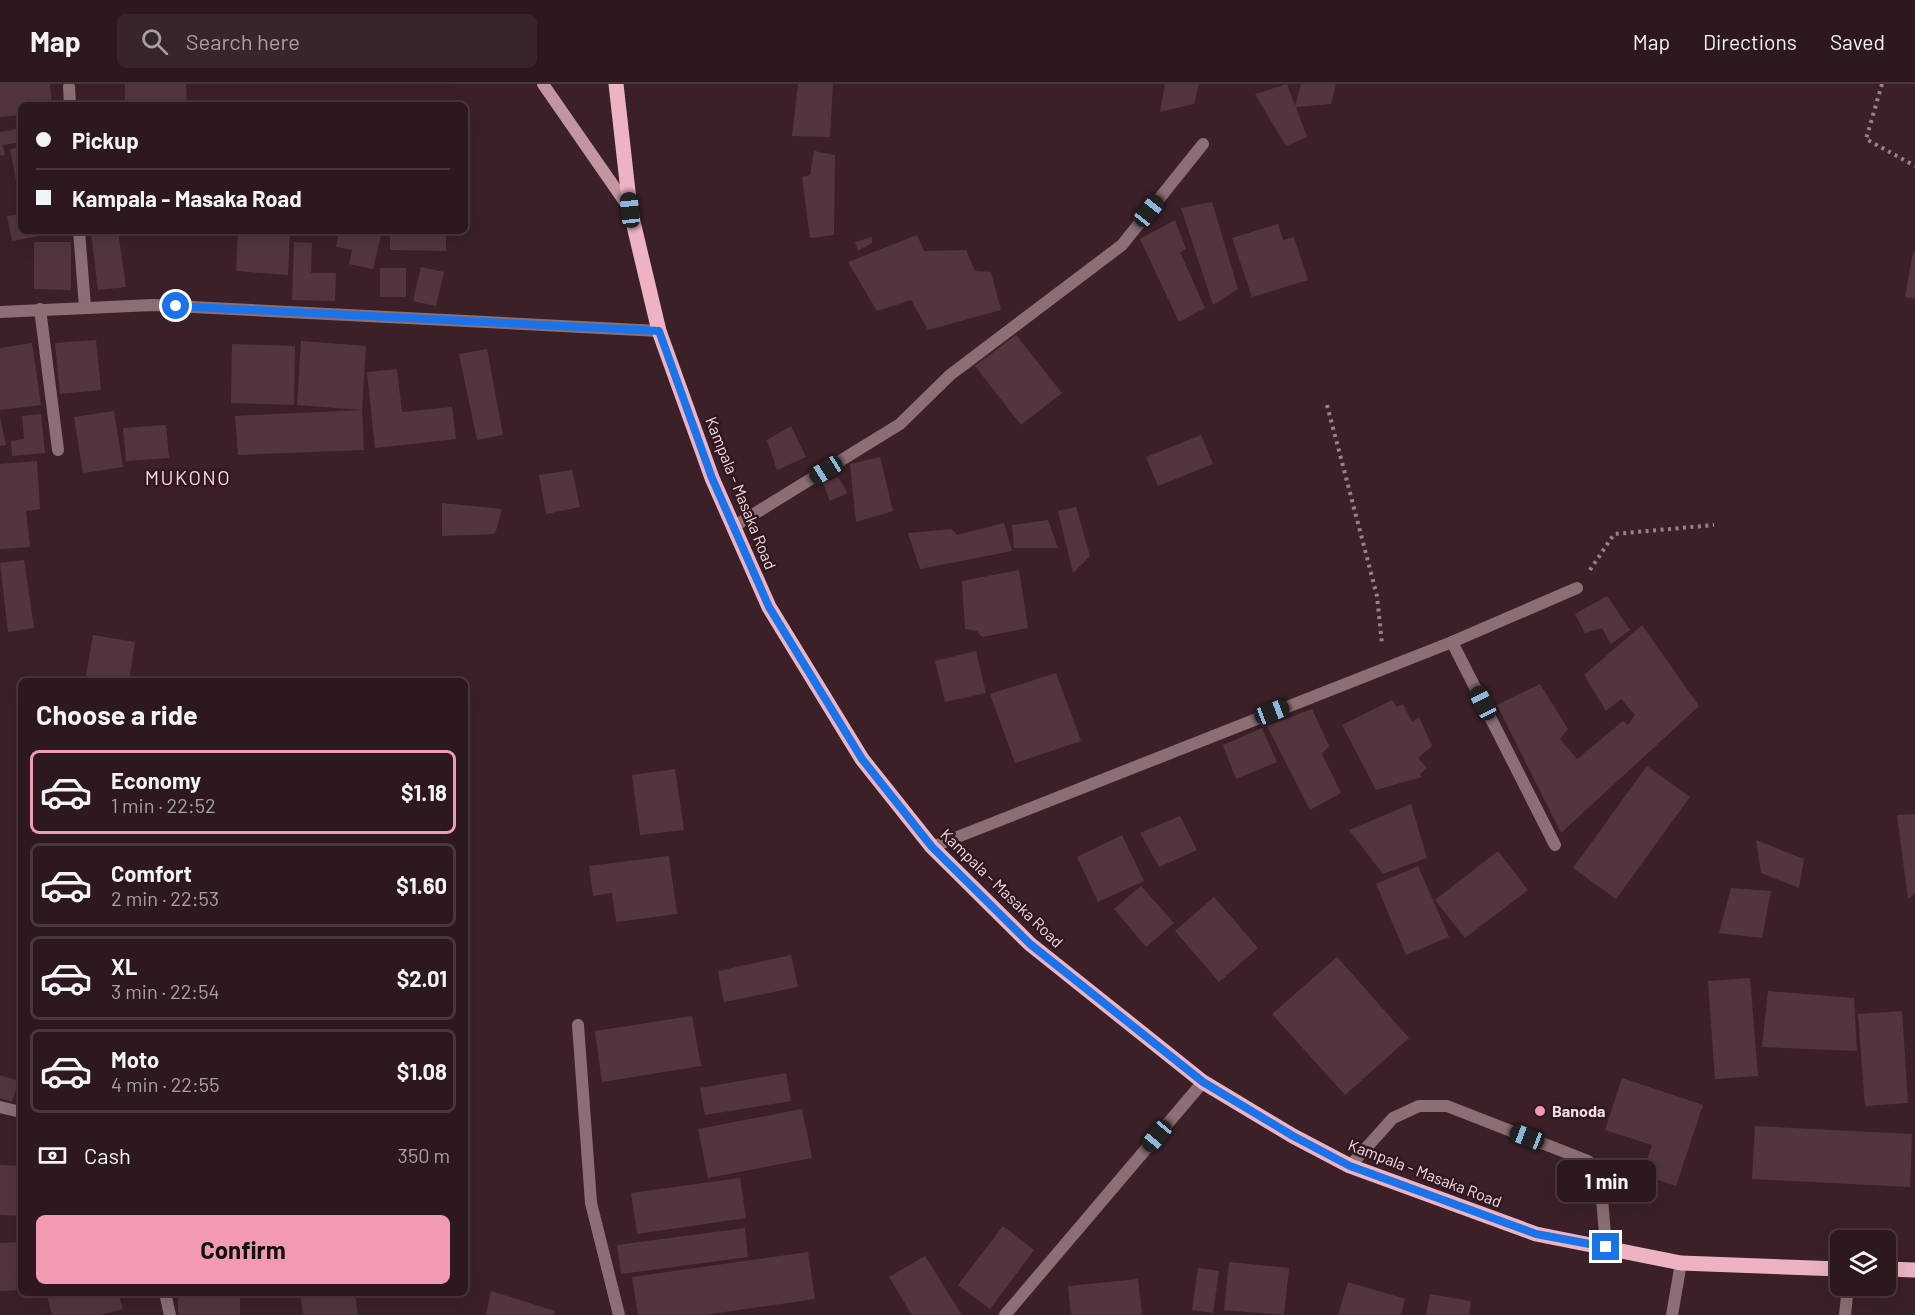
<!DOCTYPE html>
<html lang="en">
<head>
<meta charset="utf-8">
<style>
  body { margin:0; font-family:Barlow,sans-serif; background:#38252b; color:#f1f3f6; height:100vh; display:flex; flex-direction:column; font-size:22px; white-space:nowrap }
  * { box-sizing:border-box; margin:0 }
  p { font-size:20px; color:#a6a0a4 }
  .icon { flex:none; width:33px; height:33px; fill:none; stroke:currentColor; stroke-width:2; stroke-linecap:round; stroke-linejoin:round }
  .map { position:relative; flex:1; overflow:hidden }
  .sheet { position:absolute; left:18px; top:594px; width:450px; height:618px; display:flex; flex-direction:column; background:#2c181e; border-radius:9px; box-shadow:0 6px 24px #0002,0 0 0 2px #48373c }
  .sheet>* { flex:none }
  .hud { position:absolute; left:18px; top:18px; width:450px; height:132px; border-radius:9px; box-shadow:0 6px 24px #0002,0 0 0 2px #48373c; display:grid; align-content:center; height:132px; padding:0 18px; background:#2c181e }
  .buttons { position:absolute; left:1830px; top:1146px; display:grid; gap:12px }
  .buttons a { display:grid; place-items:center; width:66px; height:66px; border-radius:9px; background:#2c181e; box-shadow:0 6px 24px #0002,0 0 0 2px #48373c; font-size:30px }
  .end { position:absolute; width:27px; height:27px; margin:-14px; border:8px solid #1a73e8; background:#fff; box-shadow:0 0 0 3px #fff }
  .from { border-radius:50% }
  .bubble { position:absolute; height:42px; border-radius:9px; background:#2c181e; box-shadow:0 6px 24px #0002,0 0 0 2px #48373c; font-size:20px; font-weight:700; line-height:42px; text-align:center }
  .car { position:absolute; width:18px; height:36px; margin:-18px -9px; border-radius:8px; box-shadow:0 0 4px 2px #0007; background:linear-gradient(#222 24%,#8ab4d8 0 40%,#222 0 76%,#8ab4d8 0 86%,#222 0) }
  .hud b { display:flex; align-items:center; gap:21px; height:57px; font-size:22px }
  .hud b+b { border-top:2px solid #48373c }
  .hud i { width:15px; height:15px; background:#f1f3f6 }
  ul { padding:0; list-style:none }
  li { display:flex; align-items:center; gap:18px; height:84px; margin:0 12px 9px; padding:0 6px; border:3px solid #48373c; border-radius:9px }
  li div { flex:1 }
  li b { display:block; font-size:22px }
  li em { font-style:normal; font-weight:700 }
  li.active { border-color:#f19ab2 }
  li>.icon { width:54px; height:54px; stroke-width:1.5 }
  h2 { padding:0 18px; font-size:27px; line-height:72px }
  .pay { display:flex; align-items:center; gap:15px; height:66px; padding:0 18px; font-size:22px }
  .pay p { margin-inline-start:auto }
  .button { display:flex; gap:12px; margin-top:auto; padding:12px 18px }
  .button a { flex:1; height:69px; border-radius:9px; background:#f19ab2; color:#111; font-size:24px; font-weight:700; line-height:69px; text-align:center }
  header { display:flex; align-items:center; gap:36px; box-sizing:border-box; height:84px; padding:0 30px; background:#2c181e; border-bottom:2px solid #48373c }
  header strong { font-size:28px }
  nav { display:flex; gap:33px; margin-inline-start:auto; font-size:21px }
  .search { width:420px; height:54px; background:#38252b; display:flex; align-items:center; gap:15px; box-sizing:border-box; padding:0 21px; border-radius:9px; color:#a6a0a4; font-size:22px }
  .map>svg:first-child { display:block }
  .building { fill:#53363d }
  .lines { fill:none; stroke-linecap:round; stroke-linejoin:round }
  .path { stroke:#988187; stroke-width:4; stroke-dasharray:3 4.5; stroke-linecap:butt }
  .lane { stroke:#8b6f75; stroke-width:12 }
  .street { stroke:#8b6f75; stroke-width:12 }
  .secondary { stroke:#c295a0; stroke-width:12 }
  .primary { stroke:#edb3c2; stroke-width:15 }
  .route { stroke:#1a73e8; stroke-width:8 }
  .poi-dot { fill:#f19ab2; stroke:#31171e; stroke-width:2 }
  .labels { text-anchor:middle; stroke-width:5; stroke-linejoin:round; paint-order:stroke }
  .street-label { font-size:16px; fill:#f0dde2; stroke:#31171e }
  .poi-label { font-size:16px; font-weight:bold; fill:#f0dde2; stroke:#31171e; text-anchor:start }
  .quarter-label { font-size:20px; letter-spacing:1.5px; fill:#f8d6de; stroke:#31171e }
</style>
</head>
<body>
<header>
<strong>Map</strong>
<div class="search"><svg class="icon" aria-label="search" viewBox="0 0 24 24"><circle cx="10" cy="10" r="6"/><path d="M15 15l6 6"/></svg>Search here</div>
<nav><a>Map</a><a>Directions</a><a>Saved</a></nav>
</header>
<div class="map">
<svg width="1915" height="1231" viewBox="0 0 1915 1231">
  <rect width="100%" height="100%" fill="#3b2028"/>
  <g class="building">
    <path d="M0,0h50l2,21h-31v10l-21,2z"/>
    <path d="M125,0h61l1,21h-62z"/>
    <path d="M798,0h35l-3,53 -38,-1z"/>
    <path d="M1165,0h34l-5,20 -34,8z"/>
    <path d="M1287,0l8,22 6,-22h35l-5,20 -35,3 11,30 -21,9 -31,-52z"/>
    <path d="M21,44v14l-18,3 2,10 -5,1v-24z"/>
    <path d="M21,63v54h-1l-10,-52z"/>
    <path d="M814,67l21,4 -1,80 -24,3 -8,-61 8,-2z"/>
    <path d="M1212,118l26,87 -25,16 -32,-97z"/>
    <path d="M21,130v17l40,1 -49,9 -5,-25z"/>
    <path d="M1175,136l11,29 -6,3 25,56 -26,14 -39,-83z"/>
    <path d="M1278,140l5,16 11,-3 14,43 -56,17 -20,-59z"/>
    <path d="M106,147h12l8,56 -28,3 -7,-57z"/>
    <path d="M238,147h52l-2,44 -52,-4z"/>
    <path d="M339,147h43l-9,38 -24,-5 3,-14 -16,-3z"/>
    <path d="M390,147h56v20l-56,-1z"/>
    <path d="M917,151l7,16 42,-1 9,21 16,1 10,38 -73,20 -17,-30 -34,11 -29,-49z"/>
    <path d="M872,153v6l-14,8 -3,-9z"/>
    <path d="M34,158h37v48l-37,-1z"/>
    <path d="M294,158l18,1 -1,30h25l-1,28 -43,-1z"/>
    <path d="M1913,168l2,1v46l-10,-2z"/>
    <path d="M421,183l23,5 -8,34 -23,-5z"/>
    <rect x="380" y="184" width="26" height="29"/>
    <path d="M1016,251l46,58 -41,32 -46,-59z"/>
    <path d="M96,256l5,50 -41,4 -5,-51z"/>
    <path d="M301,257l65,5 -4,64 -65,-5z"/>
    <path d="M32,259l9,62 -41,5v-62z"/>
    <path d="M232,260l63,2 -1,59 -63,-2z"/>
    <path d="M487,265l16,86 -26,5 -18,-86z"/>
    <path d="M397,285l5,43 50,-5 4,32 -81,9 -8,-76z"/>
    <path d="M362,326l2,40 -126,5 -3,-39z"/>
    <path d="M114,327l9,56 -40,6 -9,-56z"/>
    <path d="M41,330l4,39 -33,3 -1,-15 13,-2 -2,-23z"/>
    <path d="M0,333l6,28 -6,1z"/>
    <path d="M166,341l3,33 -43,3 -3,-33z"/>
    <path d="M791,342l15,31 -29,13 -10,-30z"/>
    <path d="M1201,351l12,29 -55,22 -12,-29z"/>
    <path d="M880,373l13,54 -37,11 -6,-58z"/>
    <path d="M37,377l3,48 -14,2 4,36 -30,2v-85z"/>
    <path d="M572,386l8,37 -34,7 -7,-39z"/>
    <path d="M838,393l10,16 -18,8 -7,-18z"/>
    <path d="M442,419l60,6 -7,25 -53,2z"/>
    <path d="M1076,423l14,49 -17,17 -15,-62z"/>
    <path d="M1048,436l10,28h-44l-2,-23z"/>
    <path d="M1004,439l8,28 -92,18 -12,-36 43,-4 6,6z"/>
    <path d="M24,476l10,68 -26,4 -8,-69z"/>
    <path d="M1019,486l9,58 -46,9 -5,-6 -12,-2 -3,-48z"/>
    <path d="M1607,512l23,34 -19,14 -9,-16 -17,5 -10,-19z"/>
    <path d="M1642,541l57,81 -138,127 -64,-128 43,-21 28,45 -8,10 17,20 46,-38 5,4 7,-10 -14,-16 -15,12 -22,-36z"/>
    <path d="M93,551l42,7 -6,39h-44z"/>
    <path d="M976,567l10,42 -41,9 -10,-41z"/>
    <path d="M1056,589l25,68 -66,22 -25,-69z"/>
    <path d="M1392,616l5,7 6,-3 9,18 7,-5 13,29 -14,12 9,10 -7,6 2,3 -46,13 -34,-65z"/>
    <path d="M1312,625l17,37 -7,8 19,39 -31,17 -43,-84z"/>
    <path d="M1262,644l15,34 -41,17 -13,-34z"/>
    <path d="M1647,682l43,31 -74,102 -43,-31z"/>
    <path d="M675,685l9,61 -44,5 -8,-60z"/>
    <path d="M1411,720l16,54 -44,16 -34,-44z"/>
    <path d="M1915,730v79l-7,6 -11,-84z"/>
    <path d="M1180,732l17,34 -38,17 -19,-34z"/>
    <path d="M1122,751l22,46 -46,21 -21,-45z"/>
    <path d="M1756,756l48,19 -5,29 -38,-15z"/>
    <path d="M1498,767l30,39 -63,48 -30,-38z"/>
    <path d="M669,772l8,58 -61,8 -4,-29 -19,3 -4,-30z"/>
    <path d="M1418,782l31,71 -43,18 -30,-71z"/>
    <path d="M1141,802l33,37 -28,24 -32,-38z"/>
    <path d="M1731,804l40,3 -9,47 -43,-5z"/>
    <path d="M1214,813l44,51 -39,34 -44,-51z"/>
    <path d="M791,871l7,32 -74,15 -6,-31z"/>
    <path d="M1337,873l72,81 -64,57 -73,-81z"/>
    <path d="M1750,894l8,98 -43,3 -7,-98z"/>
    <path d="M1768,907l86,7 3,53 -95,-4z"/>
    <path d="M1902,927l6,92 -43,3 -7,-92z"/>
    <path d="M692,932l9,50 -99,16 -7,-51z"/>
    <path d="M786,989l5,28 -86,14 -5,-27z"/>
    <path d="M0,991l19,6 -7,21 -12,-4z"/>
    <path d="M1622,994l81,27 -27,81 -34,-11 10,-30 -47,-15z"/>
    <path d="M802,1025l10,49 -104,20 -10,-49z"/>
    <path d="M1755,1042l157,8 -2,53 -158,-8z"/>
    <path d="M0,1081l21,1v50l-21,-1z"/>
    <path d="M740,1094l6,40 -109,16 -6,-41z"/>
    <path d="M1003,1142l31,24 -44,59 -32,-24z"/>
    <path d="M745,1144l3,29 -127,17 -4,-29z"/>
    <path d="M21,1158v48l-21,1v-48z"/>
    <path d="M808,1168l7,47 -111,16h-66l-6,-38z"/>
    <path d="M925,1172l37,59h-50l-23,-38z"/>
    <path d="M1229,1178l60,6 -5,47 -60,-5z"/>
    <path d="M1198,1184l21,3 -6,42 -21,-3z"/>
    <path d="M1138,1195l4,36h-71l-3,-29z"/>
    <path d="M1348,1198l57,17 -4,16h-63z"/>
    <path d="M491,1207l64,20 -1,4h-68z"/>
    <path d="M46,1209h72l5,16 -23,6h-48z"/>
    <rect x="178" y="1209" width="62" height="22"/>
    <path d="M300,1209h55l3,22h-55z"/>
    <path d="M1430,1210l41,7 -2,14h-43z"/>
  </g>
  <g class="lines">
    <g class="path">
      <path d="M1882,0l-16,55 49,27"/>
      <path d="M1327,321l50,191 5,48"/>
      <path d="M1590,486l24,-36 100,-9"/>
    </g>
    <path class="lane" d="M1350,1082l43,-48 26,-12h28l141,55 12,13 6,73"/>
    <g class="street">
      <path d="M69,3l1,18"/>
      <path d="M79,147l6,76"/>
      <path d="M40,225l18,141"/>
      <path d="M0,228l153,-7 506,26"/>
      <path d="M733,443l167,-103 50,-49 172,-130 81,-101"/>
      <path d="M1452,558l103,203"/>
      <path d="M932,763l520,-205 125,-54"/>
      <path d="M578,941l13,178 28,112"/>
      <path d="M0,1023l21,5"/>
      <path d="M165,1209l5,22"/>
      <path d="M1005,1231l198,-233"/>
      <path d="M1672,1231l9,-52"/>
      <path d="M1845,1231l3,-29"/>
    </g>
    <path class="secondary" d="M543,0l86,124"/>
    <g class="primary">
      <path d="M616,0l14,125 29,122 53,147 57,129 93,152 70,88 98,97 173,138 90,54 57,30 186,68 145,29 159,6"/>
      <path d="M1886,1185l29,1"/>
    </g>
  </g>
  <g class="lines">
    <path class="route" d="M176,222l483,25 53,147 57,129 93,152 70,88 98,97 173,138 90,54 57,30 186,68 70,13"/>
  </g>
  <circle class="poi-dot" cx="1540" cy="1027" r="6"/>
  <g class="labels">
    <g class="street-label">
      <text transform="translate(741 409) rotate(68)" y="6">Kampala - Masaka Road</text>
      <text transform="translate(1002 804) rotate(44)" y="6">Kampala - Masaka Road</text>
      <text transform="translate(1425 1089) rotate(21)" y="6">Kampala - Masaka Road</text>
    </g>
    <g class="poi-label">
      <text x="1552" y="1033">Banoda</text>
    </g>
    <g class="quarter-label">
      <text x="188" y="401">MUKONO</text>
    </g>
  </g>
</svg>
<div class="buttons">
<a><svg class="icon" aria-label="layers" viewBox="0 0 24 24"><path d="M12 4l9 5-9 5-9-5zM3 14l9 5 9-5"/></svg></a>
</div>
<i class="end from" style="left:176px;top:222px"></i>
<i class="end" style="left:1606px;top:1163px"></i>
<div class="bubble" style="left:1557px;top:1076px;width:99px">1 min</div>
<i class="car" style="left:630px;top:126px;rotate:354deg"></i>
<i class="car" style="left:1149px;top:127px;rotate:39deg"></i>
<i class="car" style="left:826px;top:386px;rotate:238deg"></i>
<i class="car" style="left:1483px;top:619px;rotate:333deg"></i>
<i class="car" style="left:1272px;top:628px;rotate:69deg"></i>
<i class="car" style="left:1157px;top:1052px;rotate:220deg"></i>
<i class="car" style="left:1527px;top:1053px;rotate:291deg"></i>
<div class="hud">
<b><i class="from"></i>Pickup</b>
<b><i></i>Kampala - Masaka Road</b>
</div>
<section class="sheet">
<h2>Choose a ride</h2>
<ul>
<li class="active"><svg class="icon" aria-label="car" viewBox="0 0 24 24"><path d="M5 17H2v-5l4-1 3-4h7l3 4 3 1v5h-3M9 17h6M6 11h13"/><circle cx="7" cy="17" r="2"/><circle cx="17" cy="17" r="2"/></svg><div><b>Economy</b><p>1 min · 22:52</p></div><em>$1.18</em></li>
<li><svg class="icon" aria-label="car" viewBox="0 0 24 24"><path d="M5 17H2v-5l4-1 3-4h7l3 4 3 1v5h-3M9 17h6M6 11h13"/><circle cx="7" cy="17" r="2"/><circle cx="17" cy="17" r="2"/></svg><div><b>Comfort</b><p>2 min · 22:53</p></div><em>$1.60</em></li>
<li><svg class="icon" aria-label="car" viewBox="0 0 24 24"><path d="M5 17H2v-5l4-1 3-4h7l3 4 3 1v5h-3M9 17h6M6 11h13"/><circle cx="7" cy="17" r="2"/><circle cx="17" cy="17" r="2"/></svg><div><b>XL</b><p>3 min · 22:54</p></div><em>$2.01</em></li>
<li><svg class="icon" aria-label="car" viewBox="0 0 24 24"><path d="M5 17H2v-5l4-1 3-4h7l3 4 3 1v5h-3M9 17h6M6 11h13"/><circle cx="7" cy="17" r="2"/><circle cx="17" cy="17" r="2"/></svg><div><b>Moto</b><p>4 min · 22:55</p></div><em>$1.08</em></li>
</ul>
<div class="pay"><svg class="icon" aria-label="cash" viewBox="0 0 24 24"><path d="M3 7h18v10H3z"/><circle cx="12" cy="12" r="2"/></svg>Cash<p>350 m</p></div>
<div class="button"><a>Confirm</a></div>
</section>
</div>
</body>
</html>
